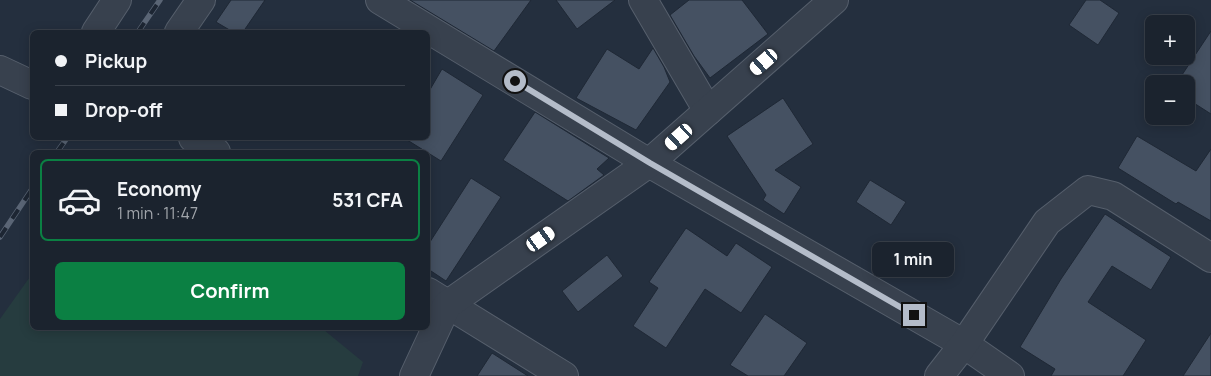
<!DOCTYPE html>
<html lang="en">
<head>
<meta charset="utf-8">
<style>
  body { margin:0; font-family:Manrope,sans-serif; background:#242b36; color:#f1f3f6; height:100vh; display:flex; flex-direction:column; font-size:19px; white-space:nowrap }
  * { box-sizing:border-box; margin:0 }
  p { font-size:16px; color:#a0a4aa }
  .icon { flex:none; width:28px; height:28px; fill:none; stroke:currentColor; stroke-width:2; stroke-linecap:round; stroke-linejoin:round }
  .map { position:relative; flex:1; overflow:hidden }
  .drawer { position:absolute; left:30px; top:150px; width:400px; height:180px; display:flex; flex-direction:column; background:#1b232e; border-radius:8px; box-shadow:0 2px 12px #0003,0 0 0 1px #39404a }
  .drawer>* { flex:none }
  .top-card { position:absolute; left:30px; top:30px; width:400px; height:110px; border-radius:8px; box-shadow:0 2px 12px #0003,0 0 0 1px #39404a; display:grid; align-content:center; height:110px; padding:0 25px; background:#1b232e }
  .buttons { position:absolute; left:1145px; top:15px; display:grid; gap:10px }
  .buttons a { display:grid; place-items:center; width:50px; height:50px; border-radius:8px; background:#1b232e; box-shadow:0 2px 12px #0003,0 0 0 1px #39404a; font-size:25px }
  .end { position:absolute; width:22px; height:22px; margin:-11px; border:6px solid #b4bcc9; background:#111; box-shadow:0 0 0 2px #111 }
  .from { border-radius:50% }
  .bubble { position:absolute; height:35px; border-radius:8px; background:#1b232e; box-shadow:0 2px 12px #0003,0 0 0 1px #39404a; font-size:16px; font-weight:700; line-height:35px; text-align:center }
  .car { position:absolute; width:15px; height:30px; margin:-15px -8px; border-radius:6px; box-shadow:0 0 4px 1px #0007; background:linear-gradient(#fff 24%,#345 0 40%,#fff 0 76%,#345 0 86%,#fff 0) }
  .top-card b { display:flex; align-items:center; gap:18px; height:48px; font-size:19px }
  .top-card b+b { border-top:1px solid #39404a }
  .top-card i { width:12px; height:12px; background:#f1f3f6 }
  ul { padding:9px 0 0; list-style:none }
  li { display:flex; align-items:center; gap:15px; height:82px; margin:0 10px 8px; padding:0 15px; border:2px solid transparent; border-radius:8px }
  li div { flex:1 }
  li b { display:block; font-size:19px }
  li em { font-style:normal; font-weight:700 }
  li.current { border-color:#0b8043 }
  li>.icon { width:45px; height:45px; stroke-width:1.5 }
  .action { display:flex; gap:10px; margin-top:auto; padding:10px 25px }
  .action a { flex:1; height:58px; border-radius:8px; background:#0b8043; color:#fff; font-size:20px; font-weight:700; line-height:58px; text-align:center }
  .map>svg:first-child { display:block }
  .green { fill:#263c3f }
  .building { fill:#455162; stroke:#1f2835 }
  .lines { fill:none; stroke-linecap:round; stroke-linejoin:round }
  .minor-casing { stroke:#565f6c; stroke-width:30 }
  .minor { stroke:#38414e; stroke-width:28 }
  .rail-casing { stroke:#5a6575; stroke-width:5.5 }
  .rail { stroke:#1d2633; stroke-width:4; stroke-dasharray:11; stroke-linecap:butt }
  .route { stroke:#b4bcc9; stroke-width:6 }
</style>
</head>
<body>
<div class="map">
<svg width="1211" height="376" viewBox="0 0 1211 376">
  <rect width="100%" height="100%" fill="#242f3e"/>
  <path class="green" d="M32,274v54h293l-1,2 39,32 -5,14h-358v-57z"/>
  <g class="building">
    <path d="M231,0h34l-22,32h-10l-17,-10z"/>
    <path d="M410,0h121l-37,51z"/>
    <path d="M556,0h59l-38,29z"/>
    <path d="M689,0h53l26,34 -58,44 -16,-22 -24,-41z"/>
    <path d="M1086,0h14l19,13 -21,32 -29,-20z"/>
    <path d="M1211,31v83l-25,-16v-14h-10z"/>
    <path d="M653,48l11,19 6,15 -34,48 -60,-32 31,-49 32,20z"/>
    <path d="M442,69l41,26 -42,66 -37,-23h24v-45z"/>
    <path d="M783,98l30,46 -38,26 26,17 -17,27 -21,-14 3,-5 -39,-59z"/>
    <path d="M535,112l74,46 -12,11 7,6 -36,26 -65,-41z"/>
    <path d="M1137,136l59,35 15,-22v72l-33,-19 -2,2 -58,-36z"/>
    <path d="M471,178l30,19 -55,84 -18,-12v-24z"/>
    <path d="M870,180l36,22 -15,23 -35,-23z"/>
    <path d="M1105,214l66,43 -20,33 -39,-24 -24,36 58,38 -23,36h-72l4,-7 -35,-22 41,-68z"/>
    <path d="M686,228l41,28 9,-13 36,24 -31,46 -36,-24 -39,59 -33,-22 25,-38 -9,-6z"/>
    <path d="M607,255l16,21 -45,36 -16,-21z"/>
    <path d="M765,314l42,29 -23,33h-36l-18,-11z"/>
    <path d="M1211,333v43h-28z"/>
    <path d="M492,353l36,23h-51z"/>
  </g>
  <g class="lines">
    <g class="minor-casing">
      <g id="minor">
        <path d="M380,0l269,163 315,181 46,32"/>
        <path d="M643,0l65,111"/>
        <path d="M96,32l21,-32"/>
        <path d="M179,32l22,-32"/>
        <path d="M0,70l32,15"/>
        <path d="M193,138l23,14"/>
        <path d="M428,292l136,84"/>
        <path d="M414,376l33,-71 202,-142 185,-163"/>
        <path d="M939,376l25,-32 83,-122 41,-32 25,6 98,62"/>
      </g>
    </g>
    <use href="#minor" class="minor"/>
    <g class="rail-casing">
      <g id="rail">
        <path d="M138,32l22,-32"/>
        <path d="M57,152l10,-14"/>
        <path d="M0,237l32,-48"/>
      </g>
    </g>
    <use href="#rail" class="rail"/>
  </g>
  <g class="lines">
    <path class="route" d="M515,81l135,82 264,152"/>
  </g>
</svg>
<div class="buttons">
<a>+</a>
<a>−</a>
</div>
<i class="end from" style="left:515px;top:81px"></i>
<i class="end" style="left:914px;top:315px"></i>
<div class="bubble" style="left:872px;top:242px;width:82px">1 min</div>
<i class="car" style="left:764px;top:62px;rotate:229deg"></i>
<i class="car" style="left:679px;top:137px;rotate:228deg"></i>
<i class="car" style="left:541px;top:239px;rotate:55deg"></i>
<div class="top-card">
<b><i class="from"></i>Pickup</b>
<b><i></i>Drop-off</b>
</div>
<section class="drawer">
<ul>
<li class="current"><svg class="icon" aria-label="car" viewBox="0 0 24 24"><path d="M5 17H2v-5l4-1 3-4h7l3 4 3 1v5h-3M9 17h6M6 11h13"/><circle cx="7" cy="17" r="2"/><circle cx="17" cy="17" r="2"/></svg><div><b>Economy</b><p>1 min · 11:47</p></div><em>531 CFA</em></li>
</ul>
<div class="action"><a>Confirm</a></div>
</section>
</div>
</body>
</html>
